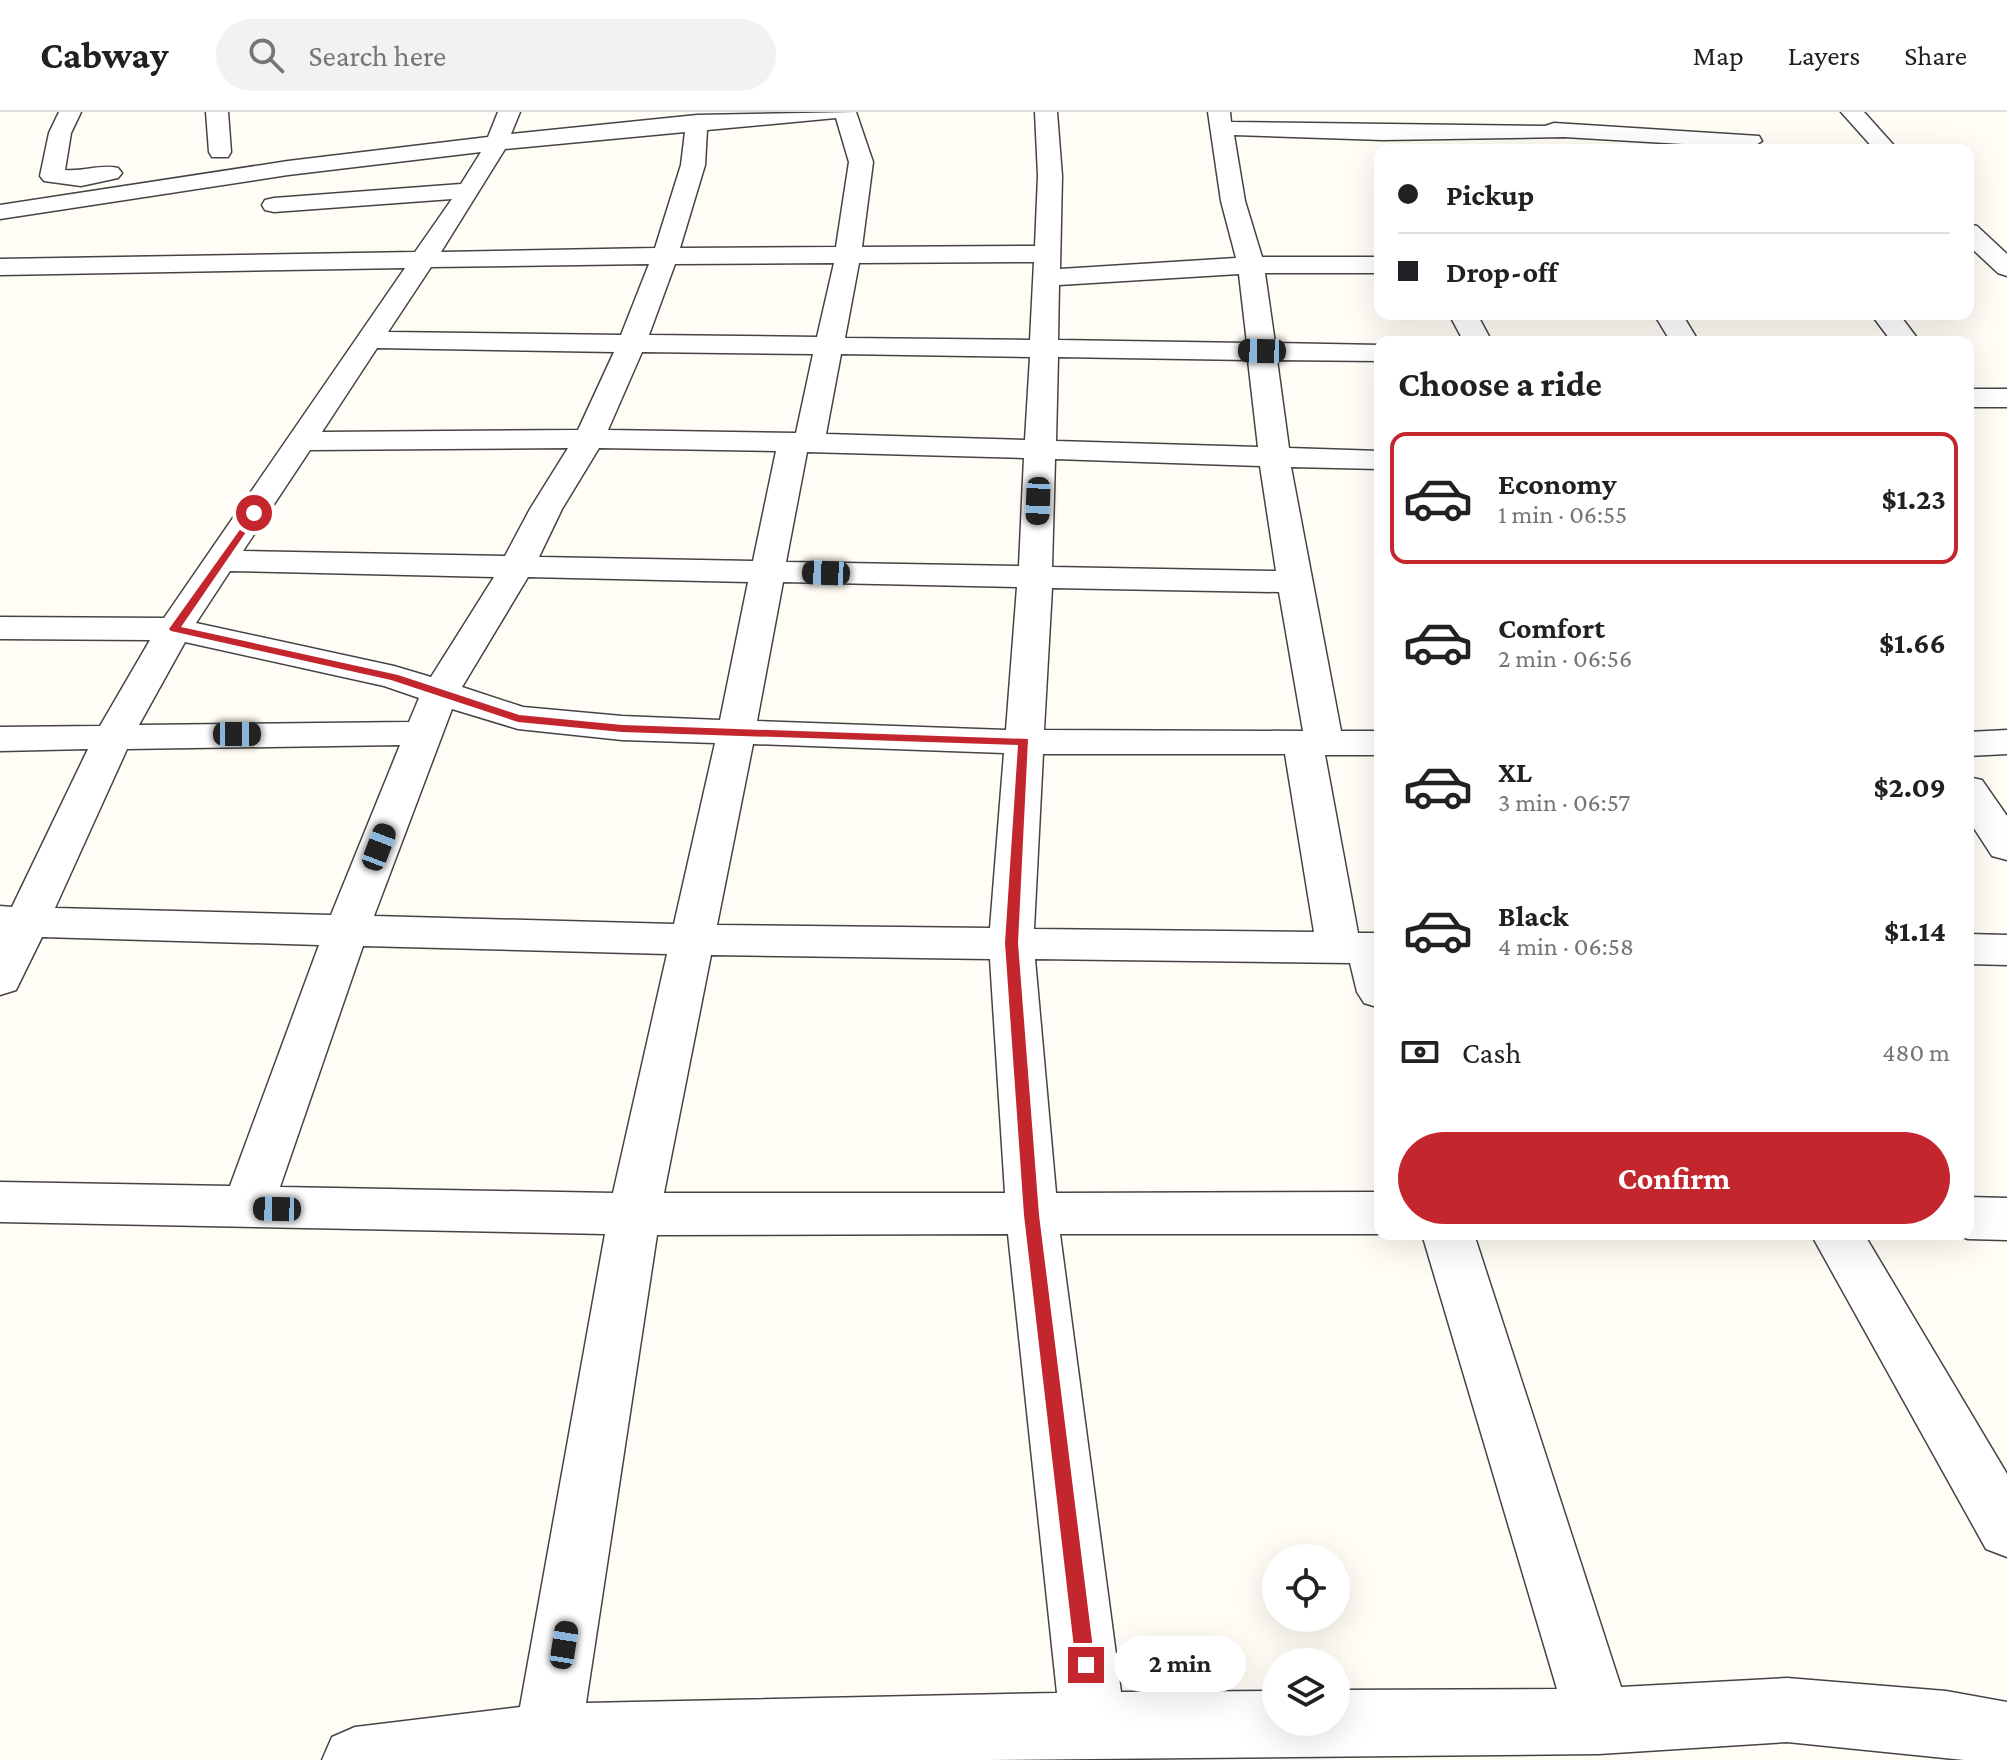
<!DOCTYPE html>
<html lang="en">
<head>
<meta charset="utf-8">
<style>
  body { margin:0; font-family:"Crimson Pro",serif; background:#f2f2f2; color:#202124; height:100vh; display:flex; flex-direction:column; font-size:30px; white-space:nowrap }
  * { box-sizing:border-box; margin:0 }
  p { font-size:26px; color:#757577 }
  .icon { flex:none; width:44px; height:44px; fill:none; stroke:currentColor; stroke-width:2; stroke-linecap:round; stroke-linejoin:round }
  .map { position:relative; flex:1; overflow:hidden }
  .panel { position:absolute; left:1374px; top:224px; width:600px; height:904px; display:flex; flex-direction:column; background:#fff; border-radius:16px; box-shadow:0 8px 32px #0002 }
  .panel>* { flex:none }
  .top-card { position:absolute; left:1374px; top:32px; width:600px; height:176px; border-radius:16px; box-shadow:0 8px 32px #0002; display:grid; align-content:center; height:176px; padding:0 24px; background:#fff }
  .fabs { position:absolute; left:1262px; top:1432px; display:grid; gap:16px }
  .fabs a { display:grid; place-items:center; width:88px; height:88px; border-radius:50%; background:#fff; box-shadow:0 8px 32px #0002; font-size:40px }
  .end { position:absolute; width:36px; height:36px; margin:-18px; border:10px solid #c4262e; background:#fff; box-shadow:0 0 0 4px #fff }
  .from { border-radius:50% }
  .bubble { position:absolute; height:56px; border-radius:28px; background:#fff; box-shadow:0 8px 32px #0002; font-size:26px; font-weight:700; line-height:56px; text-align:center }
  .car { position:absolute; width:24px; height:48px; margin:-24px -12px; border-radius:10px; box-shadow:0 0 6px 2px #0007; background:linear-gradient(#222 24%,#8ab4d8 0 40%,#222 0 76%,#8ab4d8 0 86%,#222 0) }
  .top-card b { display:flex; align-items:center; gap:28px; height:76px; font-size:30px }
  .top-card b+b { border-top:2px solid #e0e0e0 }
  .top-card i { width:20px; height:20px; background:#202124 }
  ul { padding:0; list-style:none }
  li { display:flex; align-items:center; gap:24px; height:132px; margin:0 16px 12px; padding:0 8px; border:4px solid transparent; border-radius:16px }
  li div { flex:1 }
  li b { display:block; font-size:30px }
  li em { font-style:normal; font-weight:700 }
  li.on { border-color:#c4262e }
  li>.icon { width:72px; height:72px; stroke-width:1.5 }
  h2 { padding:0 24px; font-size:36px; line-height:96px }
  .pay { display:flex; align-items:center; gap:20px; height:88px; padding:0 24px; font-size:30px }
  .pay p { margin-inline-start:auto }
  .button { display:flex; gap:16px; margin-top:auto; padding:16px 24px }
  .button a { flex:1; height:92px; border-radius:48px; background:#c4262e; color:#fff; font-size:32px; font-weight:700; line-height:92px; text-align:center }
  header { display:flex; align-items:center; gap:48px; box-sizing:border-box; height:112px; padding:0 40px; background:#fff; border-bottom:2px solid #e0e0e0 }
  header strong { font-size:38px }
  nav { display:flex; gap:44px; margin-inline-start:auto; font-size:28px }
  .search { width:560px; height:72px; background:#f2f2f2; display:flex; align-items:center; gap:20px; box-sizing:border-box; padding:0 28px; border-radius:44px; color:#757577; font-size:30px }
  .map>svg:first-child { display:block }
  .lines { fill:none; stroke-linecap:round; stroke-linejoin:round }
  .minor-casing { stroke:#444; stroke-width:3 }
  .minor { fill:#fff; fill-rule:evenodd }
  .route { fill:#c4262e }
</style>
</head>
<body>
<header>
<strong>Cabway</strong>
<div class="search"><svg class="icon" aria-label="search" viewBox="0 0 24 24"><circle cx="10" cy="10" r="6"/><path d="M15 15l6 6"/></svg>Search here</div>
<nav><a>Map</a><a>Layers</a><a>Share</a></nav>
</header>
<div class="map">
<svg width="2007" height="1648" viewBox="0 0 2007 1648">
  <rect width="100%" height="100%" fill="#fffdf5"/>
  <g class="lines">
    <g class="minor-casing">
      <g id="minor">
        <path d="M59,0h22l-10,21 -6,37c18,2 36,-6 53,-2l4,5 -4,5 -37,8 -37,-5 -4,-5 9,-43z"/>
        <path d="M206,0h22l3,40 -3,5h-16l-3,-5z"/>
        <path d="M498,0h22l-9,22 186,-19 159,-3 17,50 -11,85 173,-1 3,-70 -3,-64h22l5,64 -2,93 176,-11 -15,-57 -13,-89h22l1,10 314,4 9,-3 205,13 3,5 -11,7 -187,-11 -181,3 -149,-5 11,66 17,56h118v16h-115l10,70 105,2v16l-103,-1 12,88 91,3v18l-89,-2 50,264h39v24h-55l33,178h22v75l-16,-5 -7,-11 -7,-29 -315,-4 21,234 324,-1v42h-320l61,458 155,-1v31h60v-32l221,-1 -135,-455h52l147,453 166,-9 159,13 61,11v58h-43l-177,-18 -188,12 -610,6h-667l10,-23 23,-10 165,-20 85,-473 -605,-12v-40l230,4 89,-241 -277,-8 -26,53 -16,5v-89l12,1 76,-158 -88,2v-24l100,-1 50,-86 -150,-1v-22l164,1 241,-350 -405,7v-16l415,-7 37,-53 -178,13 -9,-2 -3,-5 3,-5 9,-2 187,-14 20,-32 -193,23 -288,44v-14l288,-44 200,-24zM836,6l13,44 -13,85 -156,1 25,-83 2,-35zM685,20l-4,33 -26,83 -214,4 64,-103zM1034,150l-4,78 -185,-2 14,-75zM834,151l-17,74 -168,-2 26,-71zM649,152l-28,71 -233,-3 43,-65zM1239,162l8,69 -189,-3 1,-55zM377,236l237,4 -36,78 -256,2zM642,240l171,2 -17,79 -188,-3zM841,242l189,3 -5,83 -199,-6zM1058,245l190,3 10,87 -202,-6zM568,336l-38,61 -25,47 -262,-5 67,-101zM599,336l177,3 -23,110 -214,-4 23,-48zM807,340l217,6 -5,108 -233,-4zM1055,347l205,7 16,105 -224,-4zM230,459l264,6 -63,100 -37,-11 -198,-43zM528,465l220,5 -28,138 -98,-4 -99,-9 -61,-20zM783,470l234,5 -11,143 -249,-9zM1052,476l227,4 24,139 -259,-1zM185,530l199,44 35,12 -10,24 -270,3zM452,597l66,20 104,11 93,3 -41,181 -300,-8zM753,632l251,9 -14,175 -273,-3zM400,633l-69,170 -276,-7 72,-159zM1043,642h242l29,178 -280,-3zM363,834l304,8 -54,239 -333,-6zM711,843l279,4 15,234h-341zM1008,1122l49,459 -471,10 71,-468z"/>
        <path d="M1841,0h23l34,38h-23z"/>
        <path d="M1968,112l9,2 30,28v22l-9,-3 -30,-28z"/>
        <path d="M1449,202h28l15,28h-28z"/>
        <path d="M1654,202h28l17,28h-28z"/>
        <path d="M1871,202h28l21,28h-28z"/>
        <rect x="1968" y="277" width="39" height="18"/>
        <path d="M2007,618v24l-39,2v-24z"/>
        <path d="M1968,665l14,3 25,36v44l-15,-4 -24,-37z"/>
        <path d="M1968,822l39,1v30l-39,-1z"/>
        <path d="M1968,1085l39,1v42l-39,-1 -14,-5h14z"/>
        <path d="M1811,1122h53l143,240v83l-21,-8z"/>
      </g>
    </g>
    <use href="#minor" class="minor"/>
  </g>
  <path class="route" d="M254,398l5,3 -78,114 217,48 121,40 103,10 406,14 -10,204 21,272 56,450 -3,7 -6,2 -7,-2 -3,-7 -52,-450 -19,-272 13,-198 -396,-13 -104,-10 -127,-42 -220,-49 -2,-2z"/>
</svg>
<div class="fabs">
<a><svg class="icon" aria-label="locate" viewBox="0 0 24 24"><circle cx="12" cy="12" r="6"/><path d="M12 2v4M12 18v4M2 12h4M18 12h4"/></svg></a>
<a><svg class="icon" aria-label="layers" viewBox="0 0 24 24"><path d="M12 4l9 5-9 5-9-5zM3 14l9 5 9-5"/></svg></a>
</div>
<i class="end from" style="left:254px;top:401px"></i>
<i class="end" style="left:1086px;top:1553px"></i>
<div class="bubble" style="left:1114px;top:1524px;width:132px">2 min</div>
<i class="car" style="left:1262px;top:239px;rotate:271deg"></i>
<i class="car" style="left:1038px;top:389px;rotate:182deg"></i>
<i class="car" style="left:826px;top:461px;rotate:272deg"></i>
<i class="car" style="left:237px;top:622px;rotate:90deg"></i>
<i class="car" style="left:379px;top:735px;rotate:21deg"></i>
<i class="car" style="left:277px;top:1097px;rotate:271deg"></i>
<i class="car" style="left:564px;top:1533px;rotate:9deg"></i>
<div class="top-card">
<b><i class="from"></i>Pickup</b>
<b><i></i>Drop-off</b>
</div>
<section class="panel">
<h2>Choose a ride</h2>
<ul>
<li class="on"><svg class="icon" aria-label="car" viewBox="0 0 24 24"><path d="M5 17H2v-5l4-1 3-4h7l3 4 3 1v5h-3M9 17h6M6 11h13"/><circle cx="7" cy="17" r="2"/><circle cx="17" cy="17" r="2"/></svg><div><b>Economy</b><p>1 min · 06:55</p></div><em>$1.23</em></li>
<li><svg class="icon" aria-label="car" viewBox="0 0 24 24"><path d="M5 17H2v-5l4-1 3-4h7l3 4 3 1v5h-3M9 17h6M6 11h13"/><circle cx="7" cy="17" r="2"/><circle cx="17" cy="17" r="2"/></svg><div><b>Comfort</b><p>2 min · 06:56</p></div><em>$1.66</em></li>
<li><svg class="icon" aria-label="car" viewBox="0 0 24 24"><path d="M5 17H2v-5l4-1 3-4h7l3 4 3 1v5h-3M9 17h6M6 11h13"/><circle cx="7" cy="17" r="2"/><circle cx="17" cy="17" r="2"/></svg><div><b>XL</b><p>3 min · 06:57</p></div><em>$2.09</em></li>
<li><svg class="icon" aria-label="car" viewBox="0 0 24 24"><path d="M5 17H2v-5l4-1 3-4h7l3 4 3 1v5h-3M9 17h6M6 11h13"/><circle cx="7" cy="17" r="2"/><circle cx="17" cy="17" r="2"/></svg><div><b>Black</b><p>4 min · 06:58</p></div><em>$1.14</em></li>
</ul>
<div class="pay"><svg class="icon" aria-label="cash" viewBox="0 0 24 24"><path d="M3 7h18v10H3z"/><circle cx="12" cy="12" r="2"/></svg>Cash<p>480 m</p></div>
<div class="button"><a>Confirm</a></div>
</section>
</div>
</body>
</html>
